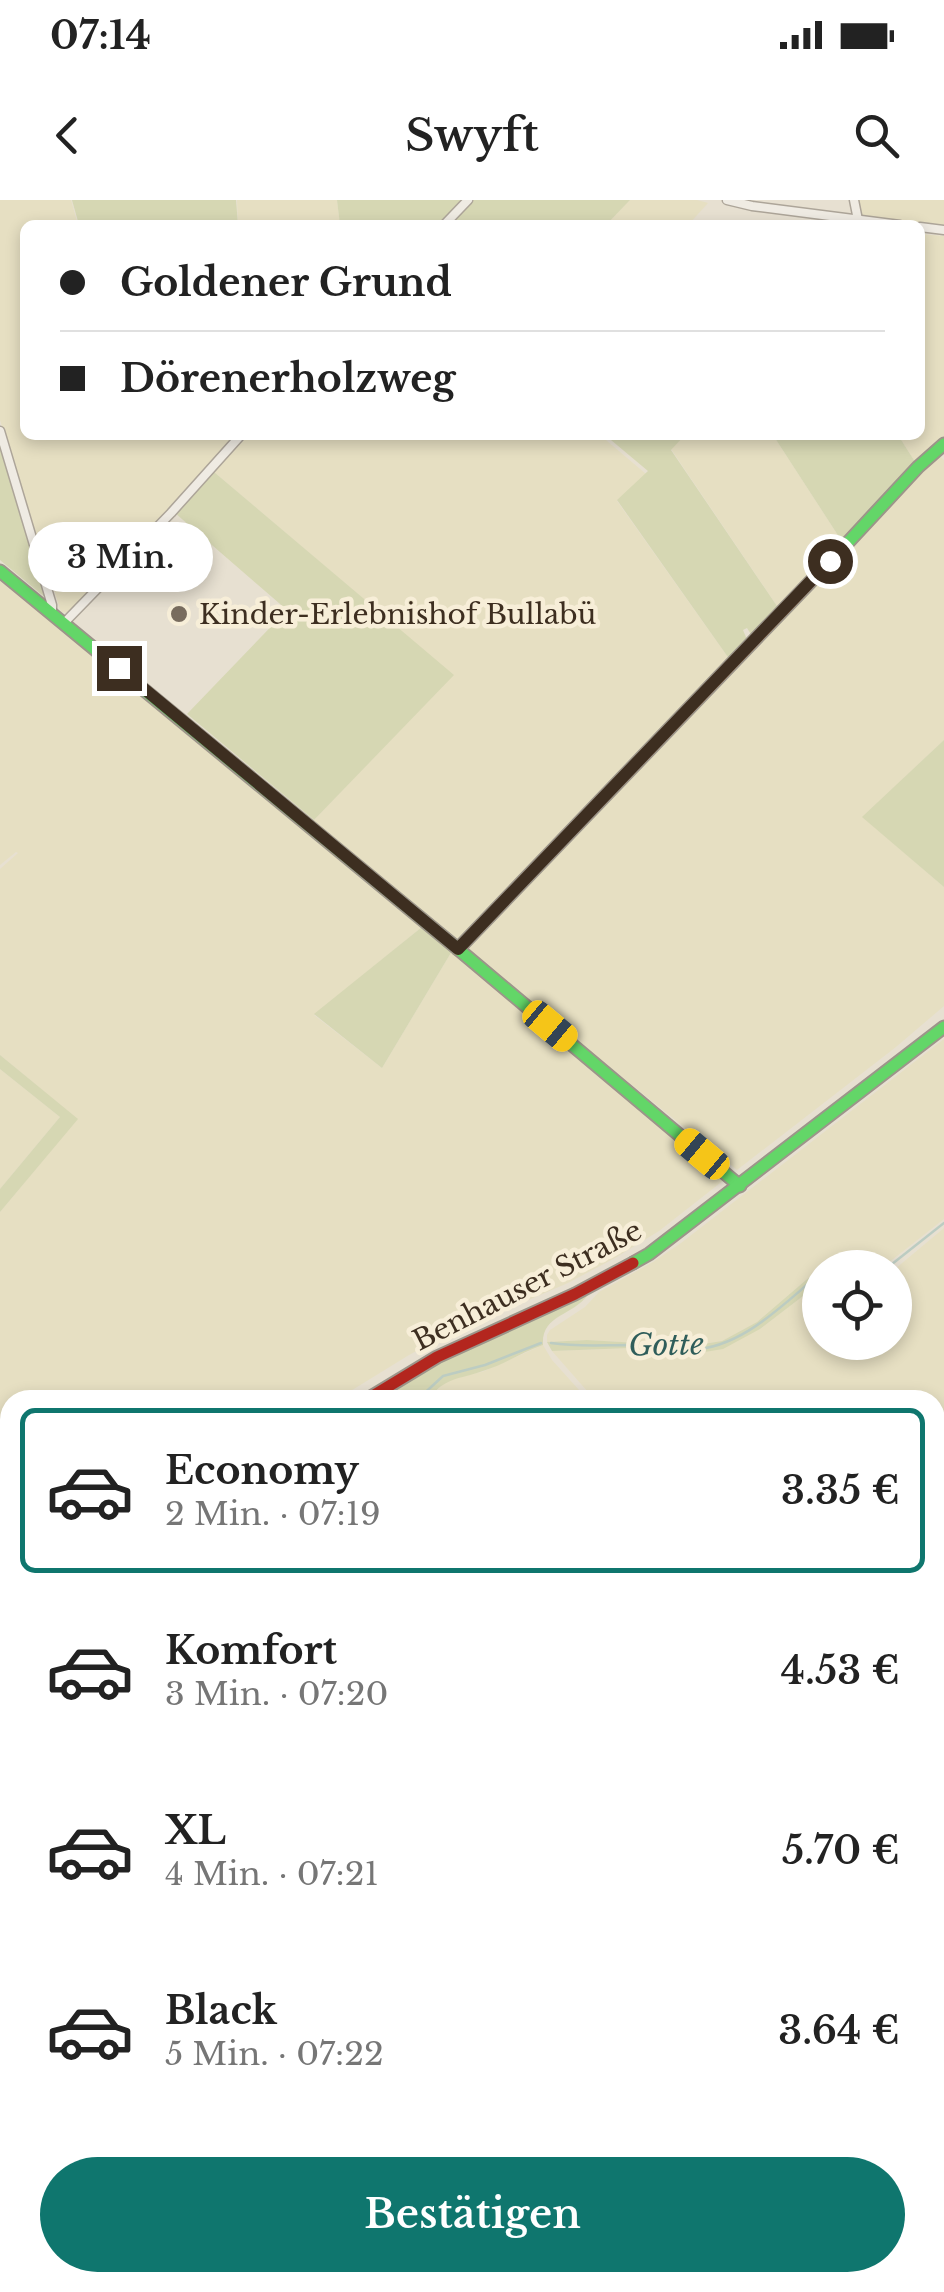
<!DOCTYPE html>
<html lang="de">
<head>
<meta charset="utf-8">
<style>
  body { margin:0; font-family:"Libre Baskerville",serif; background:#f2f2f2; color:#222; height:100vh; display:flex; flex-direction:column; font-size:38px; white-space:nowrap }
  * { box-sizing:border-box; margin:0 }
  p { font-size:32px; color:#767676 }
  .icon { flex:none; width:55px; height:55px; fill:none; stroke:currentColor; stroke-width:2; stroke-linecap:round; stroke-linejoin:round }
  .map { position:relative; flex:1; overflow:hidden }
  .side { position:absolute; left:0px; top:1190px; width:945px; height:902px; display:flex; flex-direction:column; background:#fff; border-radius:30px 30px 0 0; box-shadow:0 5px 15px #0003 }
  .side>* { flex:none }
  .hud { position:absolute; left:20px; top:20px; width:905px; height:220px; border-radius:15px; box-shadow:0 5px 15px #0003; display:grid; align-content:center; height:220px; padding:0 40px; background:#fff }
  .controls { position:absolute; left:802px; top:1050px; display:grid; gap:20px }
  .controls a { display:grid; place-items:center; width:110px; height:110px; border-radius:50%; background:#fff; box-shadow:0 5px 15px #0003; font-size:50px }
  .end { position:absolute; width:45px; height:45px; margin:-22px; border:12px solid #3d2e20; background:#fff; box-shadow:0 0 0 5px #fff }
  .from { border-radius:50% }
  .bubble { position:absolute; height:70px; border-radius:35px; background:#fff; box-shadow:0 5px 15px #0003; font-size:32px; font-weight:600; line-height:70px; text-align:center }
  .car { position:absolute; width:30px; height:60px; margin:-30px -15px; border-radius:12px; box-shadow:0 0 8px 2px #0007; background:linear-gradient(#f5c518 24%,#345 0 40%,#f5c518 0 76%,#345 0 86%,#f5c518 0) }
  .hud b { display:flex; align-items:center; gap:35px; height:95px; font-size:38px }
  .hud b+b { border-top:2px solid #e0e0e0 }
  .hud i { width:25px; height:25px; background:#222 }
  ul { padding:18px 0 0; list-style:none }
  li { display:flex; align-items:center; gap:30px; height:165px; margin:0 20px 15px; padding:0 20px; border:5px solid transparent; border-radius:15px }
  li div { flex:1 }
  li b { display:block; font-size:38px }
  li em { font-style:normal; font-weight:600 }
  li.current { border-color:#0f766e }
  li>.icon { width:90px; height:90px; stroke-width:1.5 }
  .button { display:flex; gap:20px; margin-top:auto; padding:20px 40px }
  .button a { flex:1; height:115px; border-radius:60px; background:#0f766e; color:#fff; font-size:40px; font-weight:600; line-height:115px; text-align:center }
  .status { display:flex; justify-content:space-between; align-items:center; height:70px; padding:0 50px; background:#fff; direction:ltr }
  .status svg { height:28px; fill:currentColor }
  header { display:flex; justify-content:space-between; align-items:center; height:130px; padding:0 40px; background:#fff; font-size:45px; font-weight:600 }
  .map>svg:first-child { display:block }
  .farmland { fill:#e6dfc2 }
  .green { fill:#d6d7b3 }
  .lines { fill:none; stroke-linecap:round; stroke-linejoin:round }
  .stream { stroke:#bcccc2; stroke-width:2.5 }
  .street-casing { stroke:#ada599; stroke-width:11 }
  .fast-casing { stroke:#9c958a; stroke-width:15 }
  .slow-casing { stroke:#9c958a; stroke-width:15 }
  .jam-casing { stroke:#9c958a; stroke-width:15 }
  .street { stroke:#efebe3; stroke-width:8 }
  .fast { stroke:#63d668; stroke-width:11 }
  .slow { stroke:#ff974d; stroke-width:11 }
  .jam { stroke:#b3261e; stroke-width:11 }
  .route { stroke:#3d2e20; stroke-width:12 }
  .poi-dot { fill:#786c5e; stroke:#f7eed8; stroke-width:4 }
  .labels { text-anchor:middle; stroke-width:9; stroke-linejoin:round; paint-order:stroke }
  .poi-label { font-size:28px; fill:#3d2e20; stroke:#f7eed8; text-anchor:start }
  .street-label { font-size:28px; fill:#3d2e20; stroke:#f7eed8 }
  .water-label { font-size:30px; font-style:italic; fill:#2f5d5a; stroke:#f7eed8 }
</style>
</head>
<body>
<div class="status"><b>07:14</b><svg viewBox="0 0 49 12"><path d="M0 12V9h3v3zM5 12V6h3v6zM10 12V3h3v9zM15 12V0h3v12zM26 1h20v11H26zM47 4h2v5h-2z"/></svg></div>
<header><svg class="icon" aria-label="back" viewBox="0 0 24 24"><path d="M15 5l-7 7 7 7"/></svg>Swyft<svg class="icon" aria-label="search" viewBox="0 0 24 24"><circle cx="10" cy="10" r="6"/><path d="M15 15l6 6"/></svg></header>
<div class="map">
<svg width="944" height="2092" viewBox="0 0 944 2092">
  <rect width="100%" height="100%" fill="#e7e0d1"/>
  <g class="farmland">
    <path d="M0,0h71l7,25h-53v210h216l-173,178 -7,-1 -61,-192z"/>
    <path d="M237,0h100l3,25h-102z"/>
    <path d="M630,0h67l11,3 -20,22h-82z"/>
    <path d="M857,0h87v25l-82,-7z"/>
    <path d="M920,34l24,2v204l-27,25 -19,-30h22z"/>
    <path d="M249,235h351l46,39 -29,27 113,159 -272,280h-5l-141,-118 141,-147 -239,-203z"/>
    <path d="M685,235h88l70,108 -64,66 -108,-160z"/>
    <path d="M940,256l4,4v280l-81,77 81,70v119l-48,41 -159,123 -268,-217 -1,-6 453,-476z"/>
    <path d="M0,375l422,352 -108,88 68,53 70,-117 272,229 -65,51 -44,27 -47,25 -123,53 -36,19 -73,45h-326v22l-10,-4v-206l77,-93 -77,-64v-186l18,-16 -2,-1 -16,13z"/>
    <path d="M944,839v180l-61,48 -63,1v5l-7,1 -56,48 -35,19 -32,5 -103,-6 -40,2v-7l3,-5 35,-23 14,-15 54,-30 28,-19z"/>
    <path d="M0,869l60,48 -60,72z"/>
    <path d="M944,1028v413l-9,9v-250h-340l-43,-49 79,-3 61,6 68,-25 60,-46v59h75v-73z"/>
    <path d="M543,1145l9,15 36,40h-160l18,-19 17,-6 19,-3z"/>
    <path d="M935,1583l9,9v192l-9,-2z"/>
  </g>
  <g class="green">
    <path d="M72,0h164l2,25h-159z"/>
    <path d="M337,0h127l-23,25h-101z"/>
    <path d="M473,0h157l-24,25h-157z"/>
    <path d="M605,235h80l-14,15 108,159 -27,27 -5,-8 -4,2 5,12 -18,18 -113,-160 31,-29z"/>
    <path d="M773,235h125l19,30 -74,78z"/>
    <path d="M0,245l42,137 5,17 -47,-39z"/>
    <path d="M214,272l240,203 -140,145 -127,-106 100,-104 -112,-97z"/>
    <path d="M944,540v147l-82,-70z"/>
    <path d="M422,727l30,24 -70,117 -68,-54z"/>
    <path d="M0,855l78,64 -78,93v-23l60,-72 -60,-48z"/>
    <path d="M820,1073v10l-60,46 -37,20 -31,5 -61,-6 -79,3 -5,-9 40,-2 103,6 32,-5 35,-19 56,-48z"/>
    <path d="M588,1095c-16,21 -47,20 -45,50 -21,7 -39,20 -60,26 -25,9 -37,5 -55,29h-51l61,-38z"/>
    <path d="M944,1441v116l-9,9v-116z"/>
  </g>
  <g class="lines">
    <g class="stream">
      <path d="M887,1068l57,-45"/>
      <path d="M551,1143c26,4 51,2 77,2 21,1 42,6 62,5 51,-2 89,-42 126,-73h4"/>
      <path d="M417,1200l26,-24 42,-11 56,-22"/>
      <path d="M0,1460l10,-8"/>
    </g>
    <g class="street-casing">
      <g id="street">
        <path d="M727,0l25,6 148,19"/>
        <path d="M854,0l4,20"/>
        <path d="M444,25l24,-25"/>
        <path d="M920,27l24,3"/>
        <path d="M0,231l52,174v7"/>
        <path d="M64,423l107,-110 70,-78"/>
        <path d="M10,1604v9"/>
        <path d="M935,1823l8,-18"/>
        <path d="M0,1840l10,-18"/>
        <path d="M935,2022l9,5"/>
        <path d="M0,2067l10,4"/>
        <path d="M44,2082l27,10"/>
        <path d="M679,2082l11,10"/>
        <path d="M321,2092l5,-10"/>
        <path d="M786,2092l5,-10"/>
      </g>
    </g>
    <g class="fast-casing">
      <g id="fast">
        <path d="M840,351l78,-84 26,-23"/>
        <path d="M0,371l458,378 282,237"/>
        <path d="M633,1063l16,-9 295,-227"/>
      </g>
    </g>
    <g class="slow-casing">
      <g id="slow">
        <path d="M458,749l382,-398"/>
        <path d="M0,1267l10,6"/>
      </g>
    </g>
    <g class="jam-casing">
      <g id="jam">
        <path d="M366,1200l71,-43 138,-63 58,-31"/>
        <path d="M0,1441l10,-7"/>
        <path d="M935,1803l9,3"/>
      </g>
    </g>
    <use href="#street" class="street"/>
    <use href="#fast" class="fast"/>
    <use href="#slow" class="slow"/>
    <use href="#jam" class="jam"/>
  </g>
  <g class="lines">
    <path class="route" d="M119,468l339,281 372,-388"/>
  </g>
  <circle class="poi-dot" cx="179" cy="414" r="10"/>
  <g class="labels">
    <g class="poi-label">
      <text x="199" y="424">Kinder-Erlebnishof Bullabü</text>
    </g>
    <g class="street-label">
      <text transform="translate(527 1085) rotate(-27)" y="10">Benhauser Straße</text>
    </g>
    <g class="water-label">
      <text transform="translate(666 1145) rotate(-1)" y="10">Gotte</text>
    </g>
  </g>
</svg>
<div class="controls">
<a><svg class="icon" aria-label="locate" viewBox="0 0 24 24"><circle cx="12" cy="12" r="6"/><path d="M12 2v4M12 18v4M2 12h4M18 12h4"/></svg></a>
</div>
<i class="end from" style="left:830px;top:361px"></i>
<i class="end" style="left:119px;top:468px"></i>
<div class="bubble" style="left:28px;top:322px;width:185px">3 Min.</div>
<i class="car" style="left:550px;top:826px;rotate:130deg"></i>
<i class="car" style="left:702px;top:954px;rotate:310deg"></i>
<div class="hud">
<b><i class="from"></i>Goldener Grund</b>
<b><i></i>Dörenerholzweg</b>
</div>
<section class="side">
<ul>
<li class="current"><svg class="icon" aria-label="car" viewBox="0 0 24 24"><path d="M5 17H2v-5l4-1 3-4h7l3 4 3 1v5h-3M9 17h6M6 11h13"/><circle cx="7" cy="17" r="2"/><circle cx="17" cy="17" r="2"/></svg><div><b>Economy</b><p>2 Min. · 07:19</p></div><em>3.35 €</em></li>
<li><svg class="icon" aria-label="car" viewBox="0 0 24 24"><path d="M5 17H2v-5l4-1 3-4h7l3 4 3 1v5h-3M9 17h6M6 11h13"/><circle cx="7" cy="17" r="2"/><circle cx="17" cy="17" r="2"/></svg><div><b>Komfort</b><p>3 Min. · 07:20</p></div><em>4.53 €</em></li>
<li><svg class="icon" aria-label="car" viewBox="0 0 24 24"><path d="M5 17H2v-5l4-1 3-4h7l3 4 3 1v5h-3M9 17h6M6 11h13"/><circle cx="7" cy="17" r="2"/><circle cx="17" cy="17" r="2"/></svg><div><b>XL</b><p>4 Min. · 07:21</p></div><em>5.70 €</em></li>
<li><svg class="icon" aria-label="car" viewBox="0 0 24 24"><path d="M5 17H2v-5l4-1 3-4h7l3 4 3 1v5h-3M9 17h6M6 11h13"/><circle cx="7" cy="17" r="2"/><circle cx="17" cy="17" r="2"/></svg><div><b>Black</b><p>5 Min. · 07:22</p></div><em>3.64 €</em></li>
</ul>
<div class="button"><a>Bestätigen</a></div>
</section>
</div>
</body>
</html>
